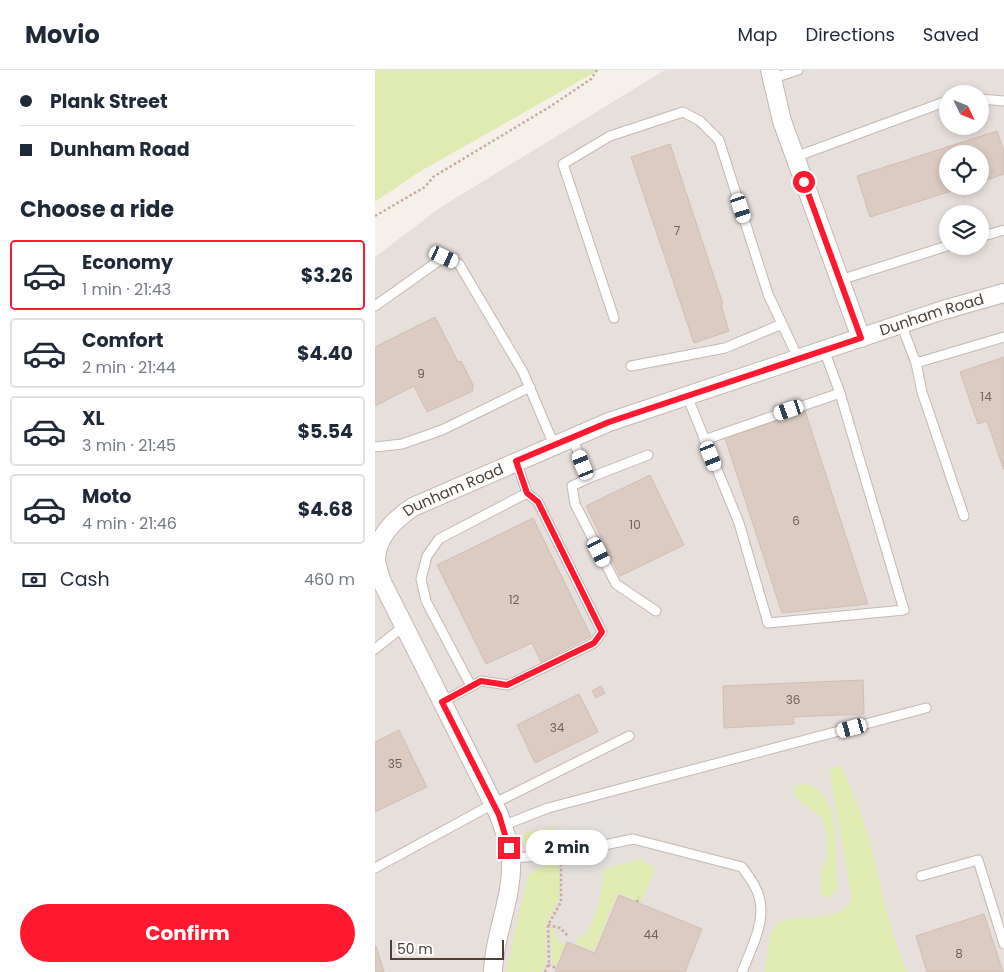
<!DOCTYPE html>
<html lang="en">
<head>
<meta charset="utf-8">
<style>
  body { margin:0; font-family:Poppins,sans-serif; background:#f6f6f7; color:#1f2937; height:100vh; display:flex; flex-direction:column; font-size:19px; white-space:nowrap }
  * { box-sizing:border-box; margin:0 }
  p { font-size:16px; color:#747a83 }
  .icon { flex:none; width:28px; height:28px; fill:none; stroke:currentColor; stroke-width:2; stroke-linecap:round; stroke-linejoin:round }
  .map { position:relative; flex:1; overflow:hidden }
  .side { display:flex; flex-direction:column; background:#fff; width:375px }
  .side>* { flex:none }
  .hud { display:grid; align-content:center; height:110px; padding:0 20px; background:#fff }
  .needle { width:32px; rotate:133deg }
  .controls { position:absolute; left:564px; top:15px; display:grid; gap:10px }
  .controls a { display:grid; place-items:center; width:50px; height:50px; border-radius:50%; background:#fff; box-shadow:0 2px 8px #0003; font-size:25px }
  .scale { position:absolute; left:15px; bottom:12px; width:114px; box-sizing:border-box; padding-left:5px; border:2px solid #4b3f38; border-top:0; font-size:14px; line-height:18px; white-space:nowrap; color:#4b3f38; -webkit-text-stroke:4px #fff; paint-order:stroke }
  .end { position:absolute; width:22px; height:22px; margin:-11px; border:6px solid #ff192e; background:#fff; box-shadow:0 0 0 2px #fff }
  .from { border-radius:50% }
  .bubble { position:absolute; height:35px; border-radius:18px; background:#fff; box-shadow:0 2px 8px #0003; font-size:16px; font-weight:700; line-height:35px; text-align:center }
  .car { position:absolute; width:15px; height:30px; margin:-15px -8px; border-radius:6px; box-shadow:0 0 4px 1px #0007; background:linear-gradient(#fff 24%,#345 0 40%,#fff 0 76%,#345 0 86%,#fff 0) }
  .hud b { display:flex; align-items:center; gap:18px; height:48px; font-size:19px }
  .hud b+b { border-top:1px solid #e0e1e3 }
  .hud i { width:12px; height:12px; background:#1f2937 }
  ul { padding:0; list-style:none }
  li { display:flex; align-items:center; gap:15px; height:70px; margin:0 10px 8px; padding:0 10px; border:2px solid #e0e1e3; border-radius:5px }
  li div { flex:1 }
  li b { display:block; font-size:19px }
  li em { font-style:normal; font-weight:700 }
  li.selected { border-color:#ff192e }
  li>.icon { width:45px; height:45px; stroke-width:1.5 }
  h2 { padding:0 20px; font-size:22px; line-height:60px }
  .pay { display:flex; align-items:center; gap:12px; height:55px; padding:0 20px; font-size:19px }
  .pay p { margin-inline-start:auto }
  .action { display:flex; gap:10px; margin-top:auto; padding:10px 20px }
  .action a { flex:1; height:58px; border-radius:30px; background:#ff192e; color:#fff; font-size:20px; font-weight:700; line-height:58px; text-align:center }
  header { display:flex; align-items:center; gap:30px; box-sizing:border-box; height:70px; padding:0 25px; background:#fff; border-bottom:1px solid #e0e1e3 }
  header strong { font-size:24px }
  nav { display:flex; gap:28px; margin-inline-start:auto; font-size:18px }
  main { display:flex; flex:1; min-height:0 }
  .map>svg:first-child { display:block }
  .industrial { fill:#e6dfdc; fill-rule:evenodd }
  .green { fill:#e0ebb2 }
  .parking { fill:#e4e1df }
  .building { fill:#dbcbc2; stroke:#d3beb2 }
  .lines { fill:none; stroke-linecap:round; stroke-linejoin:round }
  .service-casing { stroke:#c5b8b0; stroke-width:11 }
  .minor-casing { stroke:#c5b8b0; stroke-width:20 }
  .path { stroke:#c4ad9d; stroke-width:2.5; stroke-dasharray:2.5 2.5; stroke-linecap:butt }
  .service { stroke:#fff; stroke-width:9 }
  .minor { stroke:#fff; stroke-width:18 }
  .route { stroke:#ff192e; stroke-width:6 }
  .labels { text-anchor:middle; stroke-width:4.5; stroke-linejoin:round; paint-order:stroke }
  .number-label { font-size:12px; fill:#6f625a }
  .street-label { font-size:15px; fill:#4b3f38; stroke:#fff }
</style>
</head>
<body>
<header>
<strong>Movio</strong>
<nav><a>Map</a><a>Directions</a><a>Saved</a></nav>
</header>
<main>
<section class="side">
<div class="hud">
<b><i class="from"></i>Plank Street</b>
<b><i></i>Dunham Road</b>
</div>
<h2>Choose a ride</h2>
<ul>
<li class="selected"><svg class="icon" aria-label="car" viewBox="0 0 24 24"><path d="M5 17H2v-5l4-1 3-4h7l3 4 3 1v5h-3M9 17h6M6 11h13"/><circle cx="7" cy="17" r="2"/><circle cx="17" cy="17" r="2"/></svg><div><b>Economy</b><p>1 min · 21:43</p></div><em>$3.26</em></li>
<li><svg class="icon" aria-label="car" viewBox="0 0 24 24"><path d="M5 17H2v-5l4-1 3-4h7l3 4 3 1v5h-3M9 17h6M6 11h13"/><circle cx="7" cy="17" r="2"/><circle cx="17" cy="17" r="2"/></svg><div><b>Comfort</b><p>2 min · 21:44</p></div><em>$4.40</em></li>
<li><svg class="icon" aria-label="car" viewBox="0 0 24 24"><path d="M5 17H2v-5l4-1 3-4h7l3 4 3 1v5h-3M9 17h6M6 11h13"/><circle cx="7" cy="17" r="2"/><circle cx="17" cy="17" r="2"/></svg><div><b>XL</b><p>3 min · 21:45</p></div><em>$5.54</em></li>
<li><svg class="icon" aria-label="car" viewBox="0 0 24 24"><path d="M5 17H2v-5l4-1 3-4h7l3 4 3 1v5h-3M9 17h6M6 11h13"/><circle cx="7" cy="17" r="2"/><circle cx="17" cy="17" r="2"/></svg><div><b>Moto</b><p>4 min · 21:46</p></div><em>$4.68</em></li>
</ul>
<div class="pay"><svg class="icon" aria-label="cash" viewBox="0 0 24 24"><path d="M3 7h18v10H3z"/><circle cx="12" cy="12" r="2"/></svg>Cash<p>460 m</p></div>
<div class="action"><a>Confirm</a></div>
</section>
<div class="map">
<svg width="629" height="902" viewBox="0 0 629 902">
  <rect width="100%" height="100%" fill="#f6f0eb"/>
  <path class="industrial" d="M290,0h339v902h-629v-715l66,-50zM572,24h33v32h-33zM572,84h33v32h-33zM572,144h33v32h-33z"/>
  <g class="green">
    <path d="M0,0h224l-180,102 -44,30z"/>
    <path d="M465,695c36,64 38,141 67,207h-143c4,-11 4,-38 10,-45 15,-19 55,2 78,-26l-23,-131z"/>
    <path d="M430,713c8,4 17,8 21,16 12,20 10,69 11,92l-10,8 -6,-5v-23l6,-15v-21l-6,-18 -24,-18 -3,-5v-7z"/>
    <path d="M178,757l3,16 -26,6 -5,-3 -3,-12z"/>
    <path d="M267,789l13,10 -14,34 -23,-11 -24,59 -18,-7 3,-9h7c11,-22 16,-41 18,-66z"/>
    <path d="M182,794l3,14 -1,20 -13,26v41l-5,7h-35l22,-97 16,-9z"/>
    <path d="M175,858l4,1 3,10 8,6 -8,19 -5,-2z"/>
  </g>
  <path class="parking" d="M245,742l11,48 -65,16 -11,-48z"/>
  <g class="building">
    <path d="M622,61l7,20v23l-24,8v-28h-33v32h20l-97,31 -13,-41z"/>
    <path d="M295,74l53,160 -2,1 8,26 -35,12 -63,-186z"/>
    <path d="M60,247l23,45 3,-1 13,26 -2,2 1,2 -46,21 -13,-26 -39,20v-59z"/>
    <path d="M629,287v113l-17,-49 -9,3 -18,-52z"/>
    <path d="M430,341l63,193 -86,9 -57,-175z"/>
    <path d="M275,405l34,70 -64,31 -34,-70z"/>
    <path d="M158,448l58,118 -50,26 -9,-19 -46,21 -49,-99z"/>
    <path d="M488,610l1,34 -71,3 1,7 -70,4 -1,-42z"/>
    <path d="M226,616l4,7 -9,5 -4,-7z"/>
    <path d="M204,624l19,38 -63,31 -18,-38z"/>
    <path d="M24,660l28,57 -52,25v-70z"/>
    <path d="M244,825l83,34 -17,43h-130l12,-30 28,11z"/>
    <path d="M609,844l19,58h-76l-11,-36z"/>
    <path d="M0,876h1l8,26h-9z"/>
  </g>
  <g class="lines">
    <g class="service-casing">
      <g id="service">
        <path d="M396,9l27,-9"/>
        <path d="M605,29l24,2"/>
        <path d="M420,87l152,-56"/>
        <path d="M605,167l24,-7"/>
        <path d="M465,210l107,-34"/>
        <path d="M0,236l69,-49 15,7 64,108 31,73"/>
        <path d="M239,248l-51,-154 47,-28 73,-24 17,9 19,19 49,154 30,64"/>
        <path d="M526,254l15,39 88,-26"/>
        <path d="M541,293l6,29 42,124"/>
        <path d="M256,296l94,-18 57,-24"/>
        <path d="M312,326l52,127 29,100 136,-13 -64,-217 -16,-43"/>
        <path d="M197,368l17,40 -17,8 3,18 41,80 40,27"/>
        <path d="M329,370l136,-47"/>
        <path d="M0,377l27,-3 40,-14 88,-43"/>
        <path d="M214,408l59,-23"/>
        <path d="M0,579l29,-23"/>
        <path d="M96,616l-45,-85 -5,-22 6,-23 12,-17 88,-46"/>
        <path d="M67,632l39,-21 27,4 86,-42 8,-11 -64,-130 -11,-9 -11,-32"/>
        <path d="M127,756l46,-18 378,-100"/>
        <path d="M136,788l46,-3 76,-16 109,28c7,10 16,21 18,34 5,23 -10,50 -18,71"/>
        <path d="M0,798l118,-64 136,-68"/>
        <path d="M546,806l57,-16 26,84"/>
      </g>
    </g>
    <g class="minor-casing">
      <g id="minor">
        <path d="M395,0l12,51 79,217"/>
        <path id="s1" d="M118,902c1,-38 20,-74 18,-112 -1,-16 -7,-30 -12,-45l-117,-233c-2,-7 -6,-16 -6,-23 1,-23 19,-40 37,-52l196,-85 331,-111 64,-18"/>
      </g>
    </g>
    <g class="path">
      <path d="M0,146l50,-29 8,-10 118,-71 40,-27 6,-9"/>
      <path d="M262,832l2,-5"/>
      <path d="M173,855l12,3 8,8"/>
      <path d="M173,895l8,3"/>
      <path d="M170,902l4,-10 -1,-37 13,-23v-37"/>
    </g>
    <use href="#service" class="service"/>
    <use href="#minor" class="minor"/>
  </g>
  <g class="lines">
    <path class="route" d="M134,778l-10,-33 -57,-113 39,-21 26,4 87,-42 8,-11 -64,-130 -11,-9 -11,-32 93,-39 252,-84 -57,-156"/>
  </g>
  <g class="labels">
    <g class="number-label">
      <text x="302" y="165">7</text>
      <text x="46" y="308">9</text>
      <text x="611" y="331">14</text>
      <text x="421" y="455">6</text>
      <text x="260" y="459">10</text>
      <text x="139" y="534">12</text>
      <text x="418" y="634">36</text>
      <text x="182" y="662">34</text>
      <text x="20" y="698">35</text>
      <text x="276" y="869">44</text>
      <text x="584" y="888">8</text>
    </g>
    <g class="street-label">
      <text dy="5" stroke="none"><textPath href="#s1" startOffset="1065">Dunham Road</textPath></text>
      <text dy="5" stroke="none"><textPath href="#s1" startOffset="555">Dunham Road</textPath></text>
    </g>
  </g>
</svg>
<div class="controls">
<a><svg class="needle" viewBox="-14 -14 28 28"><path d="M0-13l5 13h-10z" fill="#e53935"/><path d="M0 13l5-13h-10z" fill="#747a83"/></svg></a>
<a><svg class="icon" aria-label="locate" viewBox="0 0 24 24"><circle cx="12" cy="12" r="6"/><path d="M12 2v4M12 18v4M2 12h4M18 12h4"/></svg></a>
<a><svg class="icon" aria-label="layers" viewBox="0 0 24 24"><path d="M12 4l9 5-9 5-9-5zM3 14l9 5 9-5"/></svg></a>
</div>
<div class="scale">50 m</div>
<i class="end from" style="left:429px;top:112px"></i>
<i class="end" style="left:134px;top:778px"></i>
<div class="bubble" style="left:151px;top:760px;width:82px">2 min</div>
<i class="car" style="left:366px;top:138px;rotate:162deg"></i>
<i class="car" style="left:69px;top:187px;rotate:115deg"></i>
<i class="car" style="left:414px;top:340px;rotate:251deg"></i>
<i class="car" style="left:336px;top:386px;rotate:158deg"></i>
<i class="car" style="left:208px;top:395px;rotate:338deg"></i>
<i class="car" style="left:224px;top:482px;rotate:153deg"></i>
<i class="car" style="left:477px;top:658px;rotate:255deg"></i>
</div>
</main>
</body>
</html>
